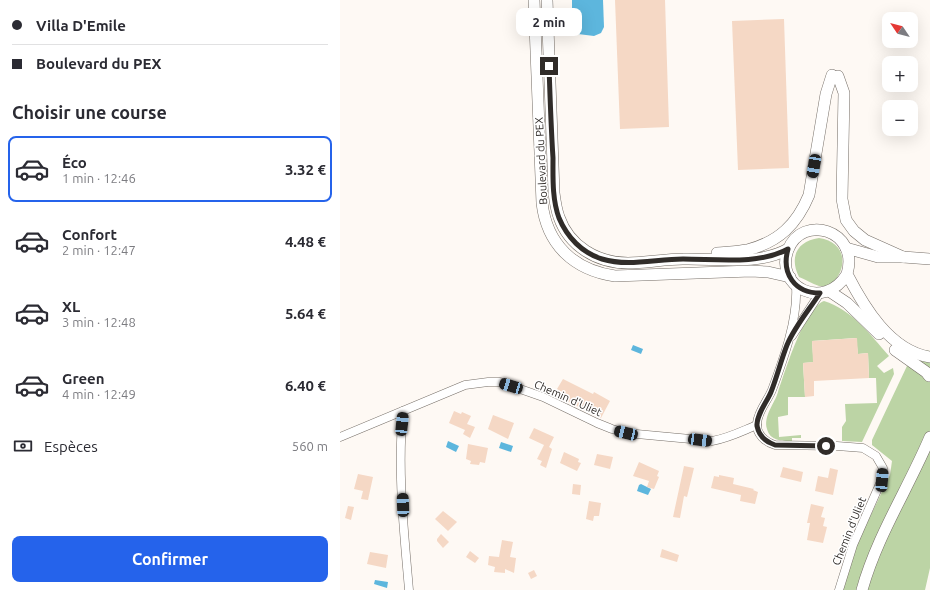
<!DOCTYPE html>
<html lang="fr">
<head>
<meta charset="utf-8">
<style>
  body { margin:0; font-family:Ubuntu,sans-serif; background:#f2f2f3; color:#2b2b33; height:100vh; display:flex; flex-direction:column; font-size:15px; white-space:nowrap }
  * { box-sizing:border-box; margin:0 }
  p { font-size:13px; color:#7c7c81 }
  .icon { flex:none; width:22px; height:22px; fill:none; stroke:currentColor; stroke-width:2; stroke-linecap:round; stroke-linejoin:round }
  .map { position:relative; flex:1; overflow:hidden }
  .side { display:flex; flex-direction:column; background:#fff; width:340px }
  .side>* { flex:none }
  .top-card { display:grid; align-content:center; height:88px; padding:0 12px; background:#fff }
  .needle { width:26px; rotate:305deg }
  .buttons { position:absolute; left:542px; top:12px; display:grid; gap:8px }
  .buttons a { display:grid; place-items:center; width:36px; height:36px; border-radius:8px; background:#fff; box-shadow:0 4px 16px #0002; font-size:20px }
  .end { position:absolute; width:18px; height:18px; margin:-9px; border:5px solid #302c29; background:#fff; box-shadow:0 0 0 2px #fff }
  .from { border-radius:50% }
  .bubble { position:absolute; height:28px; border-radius:8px; background:#fff; box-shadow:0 4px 16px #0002; font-size:13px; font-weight:700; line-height:28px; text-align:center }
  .car { position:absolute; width:12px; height:24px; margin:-12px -6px; border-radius:5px; box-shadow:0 0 3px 1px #0007; background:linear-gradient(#222 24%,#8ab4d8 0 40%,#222 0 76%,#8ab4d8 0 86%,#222 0) }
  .top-card b { display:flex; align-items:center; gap:14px; height:38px; font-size:15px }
  .top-card b+b { border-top:1px solid #e1e1e2 }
  .top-card i { width:10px; height:10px; background:#2b2b33 }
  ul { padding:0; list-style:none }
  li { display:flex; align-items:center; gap:12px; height:66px; margin:0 8px 6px; padding:0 4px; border:2px solid transparent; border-radius:8px }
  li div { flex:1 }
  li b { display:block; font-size:15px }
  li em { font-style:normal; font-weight:700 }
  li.active { border-color:#2563eb }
  li>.icon { width:36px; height:36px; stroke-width:1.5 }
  h2 { padding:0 12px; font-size:18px; line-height:48px }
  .pay { display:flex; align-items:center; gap:10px; height:44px; padding:0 12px; font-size:15px }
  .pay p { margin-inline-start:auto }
  .button { display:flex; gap:8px; margin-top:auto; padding:8px 12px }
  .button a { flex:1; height:46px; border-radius:8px; background:#2563eb; color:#fff; font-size:16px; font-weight:700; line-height:46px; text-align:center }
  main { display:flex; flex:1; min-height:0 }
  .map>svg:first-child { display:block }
  .green { fill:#bcd4a5 }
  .water { fill:#5db6dd }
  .building { fill:#f5d8c5 }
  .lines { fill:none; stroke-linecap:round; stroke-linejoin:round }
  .street-casing { stroke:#756e67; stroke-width:9 }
  .secondary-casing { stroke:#756e67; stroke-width:12 }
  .street { stroke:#fff; stroke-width:8 }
  .secondary { stroke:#fff; stroke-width:11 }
  .route { stroke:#302c29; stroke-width:5 }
  .labels { text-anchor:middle; stroke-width:3; stroke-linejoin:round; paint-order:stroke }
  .street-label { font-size:11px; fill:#302c29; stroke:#fff }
</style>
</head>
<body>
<main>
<section class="side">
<div class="top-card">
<b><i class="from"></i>Villa D'Emile</b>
<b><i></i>Boulevard du PEX</b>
</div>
<h2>Choisir une course</h2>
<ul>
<li class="active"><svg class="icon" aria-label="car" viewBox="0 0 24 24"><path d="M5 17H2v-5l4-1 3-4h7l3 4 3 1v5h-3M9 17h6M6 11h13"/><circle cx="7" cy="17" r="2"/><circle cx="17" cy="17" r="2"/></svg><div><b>Éco</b><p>1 min · 12:46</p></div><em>3.32 €</em></li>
<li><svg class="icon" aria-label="car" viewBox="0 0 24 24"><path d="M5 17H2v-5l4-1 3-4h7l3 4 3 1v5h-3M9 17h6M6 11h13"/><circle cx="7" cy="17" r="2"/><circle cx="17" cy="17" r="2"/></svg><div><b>Confort</b><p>2 min · 12:47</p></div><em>4.48 €</em></li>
<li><svg class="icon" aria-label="car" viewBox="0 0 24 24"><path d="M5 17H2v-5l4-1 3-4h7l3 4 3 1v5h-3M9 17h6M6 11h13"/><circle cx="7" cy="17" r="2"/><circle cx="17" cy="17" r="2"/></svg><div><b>XL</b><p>3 min · 12:48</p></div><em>5.64 €</em></li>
<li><svg class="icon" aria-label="car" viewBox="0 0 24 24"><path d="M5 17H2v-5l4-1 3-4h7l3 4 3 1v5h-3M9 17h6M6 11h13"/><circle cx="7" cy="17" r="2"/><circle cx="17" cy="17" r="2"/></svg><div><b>Green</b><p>4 min · 12:49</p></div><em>6.40 €</em></li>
</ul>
<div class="pay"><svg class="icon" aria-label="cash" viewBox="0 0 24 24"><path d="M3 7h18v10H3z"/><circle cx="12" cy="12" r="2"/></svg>Espèces<p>560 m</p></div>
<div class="button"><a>Confirmer</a></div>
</section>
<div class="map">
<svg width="590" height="590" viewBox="0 0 590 590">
  <rect width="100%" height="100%" fill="#fef9f4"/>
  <g class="green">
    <path d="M479,238c40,6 21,53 0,48 -7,-2 -14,-7 -20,-9 -10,-20 -2,-36 20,-39z"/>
    <path d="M484,301c28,9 46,33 65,55l-12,10 7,7 9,-5 1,6 -32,68 -20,-1v-14l4,-6 -1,-17 32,-1 -1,-25h-7l-1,-25 -10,1 -2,-16 -44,3 1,14 2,7 -12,1 2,34h-17v18l-10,2 1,20 22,-2v3h-9v3c-10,0 -22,0 -25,-12 -4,-13 8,-26 11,-37 7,-20 26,-84 46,-91z"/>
    <path d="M575,349l15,2v217l-5,22h-85l17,-46 33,-69 2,-14 -20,-16v-5z"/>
  </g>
  <g class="water">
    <path d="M232,0h31l1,27 -3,6 -7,3 -16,-2 -4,-4 -2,-7z"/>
    <path d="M293,345l10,4 -2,5 -10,-4z"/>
    <path d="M108,441l11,5 -3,6 -10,-5z"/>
    <path d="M161,442l12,4 -2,6 -12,-4z"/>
    <path d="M301,484l10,5 -3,6 -11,-4 2,-6z"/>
    <path d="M35,580l13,2 -1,6 -13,-4z"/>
  </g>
  <g class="building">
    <path d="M275,0h50l4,127 -49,2z"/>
    <path d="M444,19l5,149 -51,2 -6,-149z"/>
    <path d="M517,338l1,16 10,-1 1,25 -55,3v15l-9,1 -2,-34 10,-1 -1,-21z"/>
    <path d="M223,379l30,15 1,-2 16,9 -9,17 -34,-17 2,-5 -12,-7z"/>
    <path d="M114,411l7,3 1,-2 9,4 -4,8 8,3 -5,11 -7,-4 2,-4 -16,-7z"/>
    <path d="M153,415l21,8 -6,16 -20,-10z"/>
    <path d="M194,428l20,9 -5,10 3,2 -6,19 -6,-3 2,-4 -5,-2 7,-14 -15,-7z"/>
    <path d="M128,444l20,4 -3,15 -5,-1 -1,3 -9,-1 1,-3 -5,-2z"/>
    <path d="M224,452l15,7 -1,3 3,1 -4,8 -17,-8z"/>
    <path d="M257,454l16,3 -3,12 -16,-4z"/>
    <path d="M299,462l20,9 -2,5 2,1 -5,12 -7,-2 2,-6 -16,-5z"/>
    <path d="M344,466l10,2 -7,29 -3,-1 -4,22 -7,-1z"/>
    <path d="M443,467l20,5 -2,10 -21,-5z"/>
    <path d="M490,468l8,2 -5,25 -18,-4 3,-15 10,2z"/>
    <path d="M18,474l15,3 -5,23 -7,-1 2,-8 -9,-2z"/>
    <path d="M379,475l15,3 -1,6 21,5 -1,1 5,2 -3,12 -15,-3 1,-6 -30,-7 3,-12 5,1z"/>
    <path d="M233,484l8,1 -1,10 -8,-1z"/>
    <path d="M249,501l12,2 -2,13h-5l-1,5 -7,-2z"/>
    <path d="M471,504l13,3 -3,10 4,1 -2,8 4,1 -4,16 -16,-3 3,-17h-3z"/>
    <path d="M8,506l6,1 -3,13 -6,-2z"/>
    <path d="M103,511l14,11 -9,9 -13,-12z"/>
    <path d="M101,534l8,8 -6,6 -6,-7v-2z"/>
    <path d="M162,540l11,2 -3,15 6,1 -2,15 -9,-4v4l-11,-1 1,-5 -7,-2 1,-9 10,1z"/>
    <path d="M322,549l17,6 -2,7 -17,-5z"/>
    <path d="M130,551l9,7 -4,5 -9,-6z"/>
    <path d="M30,552l18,3 -2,13 -19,-4z"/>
    <path d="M194,570l3,6 -6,3 -3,-6z"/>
  </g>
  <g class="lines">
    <g class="street-casing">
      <g id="street">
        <path d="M456,286c2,33 -12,72 -24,104 -4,10 -14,21 -15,33 -1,11 8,19 18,22l62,1 26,2 13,8 7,12 -1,11 -29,66 -14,45"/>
        <path d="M452,336l28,-43"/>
        <path d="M63,411c-6,59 1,120 6,179"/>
        <path d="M0,437l125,-52 23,-3h12l43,15 54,26 15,6 14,4 86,8c17,-3 30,-10 45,-16"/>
      </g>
    </g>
    <g class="secondary-casing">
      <g id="secondary">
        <path d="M194,0l8,203c5,42 32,67 73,73l136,-5 17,1 22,5"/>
        <path d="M207,0l7,193c1,8 2,16 5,24 10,29 38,46 69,46 18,0 37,-4 55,-4 33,-1 75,7 105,-10"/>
        <path d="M498,76l6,17 -2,106 4,21 8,11 11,9 38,17"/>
        <path d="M506,248l32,9h25l27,2"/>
        <path d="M377,253c10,-1 20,-1 30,-3 32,-8 50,-26 62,-55l17,-101 6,-19"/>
        <path d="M507,274c-23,38 -73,13 -59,-24 14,-37 72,-20 59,24 17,33 43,77 83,83"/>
        <path d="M489,291l18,12 32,31"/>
        <path d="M555,350l31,22 3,4"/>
        <path d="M522,590c15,-54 46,-101 68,-153"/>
      </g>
    </g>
    <use href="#street" class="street"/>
    <use href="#secondary" class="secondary"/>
  </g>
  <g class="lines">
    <path class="route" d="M209,66c1,31 2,61 4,92 0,19 -1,41 6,60 8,19 23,35 43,41 26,8 54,0 81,0 33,0 76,6 105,-10 -7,25 7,44 32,44 -11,17 -25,33 -33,52 -6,15 -10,32 -16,47 -4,10 -15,23 -14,34 2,10 9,16 18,19l51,1"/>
  </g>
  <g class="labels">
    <g class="street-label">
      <text transform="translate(201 161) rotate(-93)" y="4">Boulevard du PEX</text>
      <text transform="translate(228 398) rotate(24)" y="4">Chemin d'Uliet</text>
      <text transform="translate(509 531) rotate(-68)" y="4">Chemin d'Uliet</text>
    </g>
  </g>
</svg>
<div class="buttons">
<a><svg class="needle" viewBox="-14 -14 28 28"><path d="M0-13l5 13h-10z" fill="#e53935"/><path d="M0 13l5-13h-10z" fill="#7c7c81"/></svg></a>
<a>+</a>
<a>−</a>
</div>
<i class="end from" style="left:486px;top:446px"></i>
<i class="end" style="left:209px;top:66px"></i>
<div class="bubble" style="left:176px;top:8px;width:66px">2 min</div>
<i class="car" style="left:474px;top:166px;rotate:190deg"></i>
<i class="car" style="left:171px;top:386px;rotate:287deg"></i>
<i class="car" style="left:62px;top:424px;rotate:6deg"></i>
<i class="car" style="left:286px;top:433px;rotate:283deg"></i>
<i class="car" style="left:360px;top:440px;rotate:97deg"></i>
<i class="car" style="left:542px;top:480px;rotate:5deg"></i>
<i class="car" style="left:63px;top:505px;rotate:358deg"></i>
</div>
</main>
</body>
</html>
